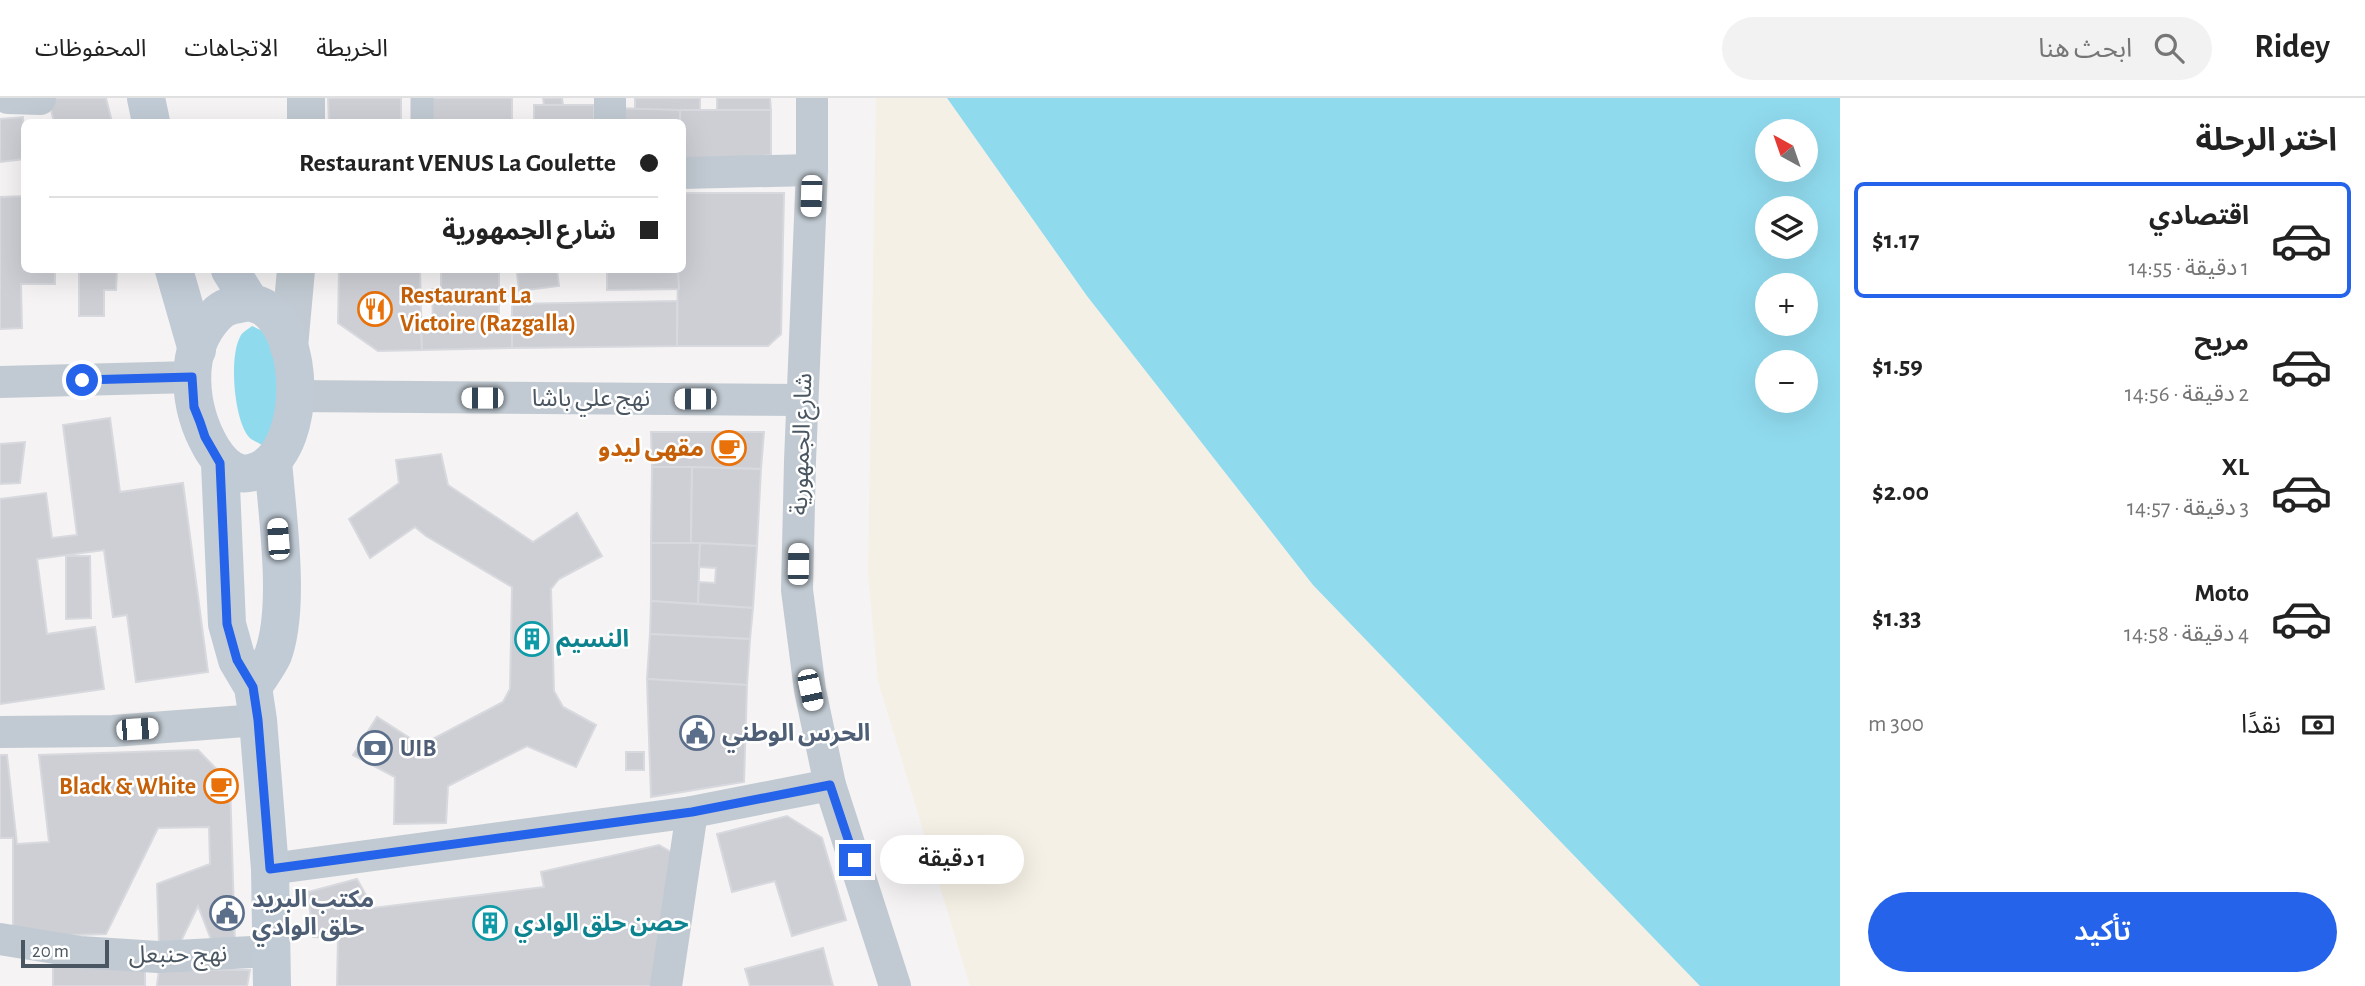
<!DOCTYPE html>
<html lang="ar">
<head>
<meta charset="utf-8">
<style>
  body { margin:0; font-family:"Alegreya Sans","Noto Sans Arabic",sans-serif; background:#f2f2f2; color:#222; direction:rtl; height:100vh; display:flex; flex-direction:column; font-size:26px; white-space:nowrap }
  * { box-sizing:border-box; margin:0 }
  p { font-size:23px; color:#767676 }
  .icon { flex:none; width:38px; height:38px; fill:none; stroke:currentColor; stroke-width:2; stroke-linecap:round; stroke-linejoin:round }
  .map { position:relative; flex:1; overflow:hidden; direction:ltr }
  .panel { display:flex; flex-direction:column; background:#fff; width:525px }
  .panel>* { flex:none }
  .hud { position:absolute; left:21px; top:21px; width:665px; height:154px; border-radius:10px; box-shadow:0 7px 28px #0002; direction:rtl; display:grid; align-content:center; height:154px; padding:0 28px; background:#fff }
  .needle { width:46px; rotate:320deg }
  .fabs { position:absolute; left:1755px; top:21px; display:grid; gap:14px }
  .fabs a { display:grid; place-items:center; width:63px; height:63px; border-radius:50%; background:#fff; box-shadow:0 7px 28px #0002; font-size:35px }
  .scale { position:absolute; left:21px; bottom:18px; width:88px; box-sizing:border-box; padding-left:7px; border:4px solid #4a5661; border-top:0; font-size:19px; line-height:24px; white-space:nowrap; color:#4a5661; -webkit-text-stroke:5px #fff; paint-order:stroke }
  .end { position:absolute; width:32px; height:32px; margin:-16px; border:9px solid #2563eb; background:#fff; box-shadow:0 0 0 4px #fff }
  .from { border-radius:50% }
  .bubble { position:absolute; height:49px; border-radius:24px; background:#fff; box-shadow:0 7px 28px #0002; font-size:23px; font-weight:600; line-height:49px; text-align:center; direction:rtl }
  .car { position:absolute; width:21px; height:42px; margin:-21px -10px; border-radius:9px; box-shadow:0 0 5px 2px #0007; background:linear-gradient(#fff 24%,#345 0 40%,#fff 0 76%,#345 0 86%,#fff 0) }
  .hud b { display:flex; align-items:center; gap:24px; height:66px; font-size:26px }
  .hud b+b { border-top:2px solid #e0e0e0 }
  .hud i { width:18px; height:18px; background:#222 }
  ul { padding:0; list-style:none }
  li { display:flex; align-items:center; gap:21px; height:116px; margin:0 14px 10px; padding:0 14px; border:4px solid transparent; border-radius:10px }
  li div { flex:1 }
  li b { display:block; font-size:26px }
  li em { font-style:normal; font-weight:600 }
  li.selected { border-color:#2563eb }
  li>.icon { width:63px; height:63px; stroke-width:1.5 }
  h2 { padding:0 28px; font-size:32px; line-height:84px }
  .pay { display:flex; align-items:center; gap:18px; height:77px; padding:0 28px; font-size:26px }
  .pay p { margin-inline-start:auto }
  .primary-button { display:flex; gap:14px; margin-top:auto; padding:14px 28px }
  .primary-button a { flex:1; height:80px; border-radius:42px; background:#2563eb; color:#fff; font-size:28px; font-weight:600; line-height:80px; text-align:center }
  header { display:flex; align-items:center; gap:42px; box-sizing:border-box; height:98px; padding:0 35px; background:#fff; border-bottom:2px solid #e0e0e0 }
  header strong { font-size:33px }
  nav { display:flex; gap:38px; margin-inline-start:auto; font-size:24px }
  .search { width:490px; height:63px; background:#f2f2f2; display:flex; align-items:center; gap:18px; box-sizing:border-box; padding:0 24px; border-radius:38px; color:#767676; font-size:26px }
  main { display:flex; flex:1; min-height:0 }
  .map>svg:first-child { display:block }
  .sand { fill:#f5f0e5 }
  .water { fill:#90daee; fill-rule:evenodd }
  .building { fill:#cdcfd5; stroke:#d7d9de; stroke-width:2 }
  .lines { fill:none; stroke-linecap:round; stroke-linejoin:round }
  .pedestrian { stroke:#c1cad2; stroke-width:23 }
  .minor { stroke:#c1cad2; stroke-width:32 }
  .tertiary { stroke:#c1cad2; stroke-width:38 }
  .secondary { stroke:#c1cbd6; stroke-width:38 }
  .route { stroke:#2563eb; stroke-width:9 }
  .labels { text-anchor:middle; stroke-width:5; stroke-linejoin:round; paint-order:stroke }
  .food-label { font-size:24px; font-weight:bold; fill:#c56008; stroke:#fff; text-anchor:end }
  .street-label { font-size:24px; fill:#4a5661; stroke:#fff }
  .culture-label { font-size:24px; font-weight:bold; fill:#0d838f; stroke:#fff; text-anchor:start }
  .service-label { font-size:24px; font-weight:bold; fill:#4e5e75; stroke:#fff; text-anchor:start }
</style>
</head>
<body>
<header>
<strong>Ridey</strong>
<div class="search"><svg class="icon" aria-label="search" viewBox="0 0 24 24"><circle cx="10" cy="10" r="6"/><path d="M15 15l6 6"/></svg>ابحث هنا</div>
<nav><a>الخريطة</a><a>الاتجاهات</a><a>المحفوظات</a></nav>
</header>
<main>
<section class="panel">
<h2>اختر الرحلة</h2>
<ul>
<li class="selected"><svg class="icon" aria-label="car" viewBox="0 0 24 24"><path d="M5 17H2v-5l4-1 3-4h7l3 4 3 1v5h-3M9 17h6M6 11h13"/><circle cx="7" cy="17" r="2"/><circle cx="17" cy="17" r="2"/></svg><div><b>اقتصادي</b><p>1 دقيقة · 14:55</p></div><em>$1.17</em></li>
<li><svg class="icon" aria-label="car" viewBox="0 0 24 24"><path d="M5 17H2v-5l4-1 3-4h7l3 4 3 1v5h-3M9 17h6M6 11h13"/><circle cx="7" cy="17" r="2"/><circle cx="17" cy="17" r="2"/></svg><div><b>مريح</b><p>2 دقيقة · 14:56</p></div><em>$1.59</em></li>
<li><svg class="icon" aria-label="car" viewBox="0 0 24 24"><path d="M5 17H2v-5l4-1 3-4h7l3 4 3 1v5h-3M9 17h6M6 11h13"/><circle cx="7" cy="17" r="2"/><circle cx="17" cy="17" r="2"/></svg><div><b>XL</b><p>3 دقيقة · 14:57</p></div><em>$2.00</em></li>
<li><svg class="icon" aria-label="car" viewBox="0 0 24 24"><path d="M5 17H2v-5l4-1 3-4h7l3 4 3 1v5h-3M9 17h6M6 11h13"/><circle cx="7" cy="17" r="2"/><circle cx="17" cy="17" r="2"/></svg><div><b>Moto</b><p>4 دقيقة · 14:58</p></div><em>$1.33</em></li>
</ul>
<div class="pay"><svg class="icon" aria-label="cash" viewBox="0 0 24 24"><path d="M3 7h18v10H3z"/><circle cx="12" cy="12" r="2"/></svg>نقدًا<p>300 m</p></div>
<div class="primary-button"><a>تأكيد</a></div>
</section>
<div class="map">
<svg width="1840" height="888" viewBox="0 0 1840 888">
  <rect width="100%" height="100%" fill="#f5f3f3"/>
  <path class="sand" d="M876,0h71l140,198 226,289 387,401h-730l-92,-305 -10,-106z"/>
  <g class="water">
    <path d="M947,0h893v888h-140l-387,-401 -226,-289zM1768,33h38v39h-38zM1768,110h38v39h-38zM1768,187h38v39h-38zM1768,264h38v39h-38z"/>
    <path d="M252,228l13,6 7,14 6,31 1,40 -17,28c-5,-3 -11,-5 -14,-9 -14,-19 -19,-78 -8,-99 2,-5 7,-7 12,-11z"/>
  </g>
  <g class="building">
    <path d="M48,0h58l6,24h-58z"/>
    <path d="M328,0h73v24h-72z"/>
    <rect x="431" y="0" width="81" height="22"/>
    <path d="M543,0h19l1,7h-19z"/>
    <rect x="635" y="0" width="65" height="12"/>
    <path d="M717,0h53l1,12h-54z"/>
    <path d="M534,7h60v17h-163v-2l103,1z"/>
    <path d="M610,10l70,2v12h-69z"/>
    <path d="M680,12h91v45l-89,9z"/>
    <path d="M23,19l1,42 -24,3v-43z"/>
    <path d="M682,95h102l-3,141 -13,12h-91l1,-76h4z"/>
    <path d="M24,98v74h31v14h-34l1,44 -22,1v-132z"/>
    <path d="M79,172h38l-1,20h-12v26h-25z"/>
    <path d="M339,172h81l2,80 -44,1 -40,-28z"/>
    <path d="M441,172h58v56h13v22l-90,2 -1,-25h12l-1,-36h9z"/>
    <path d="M543,172h14l2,16 -40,5 -2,-18z"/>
    <rect x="561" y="172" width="46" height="2"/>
    <path d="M607,172h71l1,19 -72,1z"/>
    <path d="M677,203v45l-165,2v-44z"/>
    <path d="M110,320l10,74 63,-9 25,189 -72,10 -9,-67 -14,2 -9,-67 -67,9 10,75 48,-7 9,62 -104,15v-205l46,-6 6,45 25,-3 -14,-110z"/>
    <path d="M651,334h113l-3,37 -109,-2z"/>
    <path d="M25,344l-5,41 -20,1v-40z"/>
    <path d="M441,356l7,31 85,57 44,-29 25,43 -43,23 -8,10 3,102 9,16 33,18 -20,42 -49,-21 -79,40 -2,37 -52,1 1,-47 -42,-22 24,-38 39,25 15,-2 72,-38 7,-13 2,-102 -86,-51 -11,-9 -45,31 -21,-39 50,-36 -3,-23z"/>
    <path d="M652,369h40l-1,76h-40z"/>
    <path d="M692,369l69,2 -4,77 -66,-3z"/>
    <path d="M651,445h49l-2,61 -47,-3z"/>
    <path d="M700,445l57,3 -4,62 -55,-4 1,-22 16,1 1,-15 -17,-1z"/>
    <path d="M66,458h24l1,62 -25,1z"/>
    <path d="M651,503l102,7 -3,31 -100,-5z"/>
    <path d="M650,536l100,5 -3,46 -100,-6z"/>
    <path d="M647,581l100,6 -3,97 -93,15z"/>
    <path d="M198,652l32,33 5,163 -21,1 -16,-41 -17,35 -22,1 -2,-58 53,-20 -1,-37 -51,1 -52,106 -93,3v-99h-13v-83h7l10,89 32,-2 -10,-87z"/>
    <rect x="626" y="654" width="18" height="18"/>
    <path d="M787,718l35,22 24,82 -54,16 -17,-55 -43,11 -15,-58z"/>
    <path d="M659,747l19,11 -20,130h-321l1,-48 -25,-1 -5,-45 49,-13 16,29 171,-21 -3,-15z"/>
    <path d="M823,850l10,38h-83l-5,-17z"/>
    <path d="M53,863l92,6v19h-92z"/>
    <path d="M159,871l91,1 -3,16h-90z"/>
  </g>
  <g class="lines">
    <path class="pedestrian" d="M422,24v-24"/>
    <g class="minor">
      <path d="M8,0l32,1"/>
      <path d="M812,0v72l-12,291 -3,129 13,100 20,95 65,201"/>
      <path d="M610,24v-24"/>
      <path d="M682,75l130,-3"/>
      <path d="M0,284l192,-5"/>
      <path d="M295,298l507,4"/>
      <path d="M0,634l113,-1 145,-11"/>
      <path d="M270,771l422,-57 138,-27"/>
      <path d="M0,841l80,13 78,5 114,-6"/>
      <path d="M666,888l26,-174"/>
    </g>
    <g class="tertiary">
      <path d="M306,24v-24"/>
      <path d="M289,249l7,-77"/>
    </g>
    <g class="secondary">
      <path d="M146,0l5,24"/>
      <path d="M174,172l23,80"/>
      <path d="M230,172l20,32"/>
      <path d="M250,204c4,2 11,3 15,6 40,29 41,131 0,159 -6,4 -18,8 -25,6 -13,-3 -21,-13 -28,-24 -23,-39 -31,-98 4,-134 9,-10 22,-11 34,-13z"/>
      <path d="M220,365l7,161 10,36 16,27 5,33 12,149 2,117"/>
      <path d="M253,589c6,-10 15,-21 20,-32 18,-49 4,-141 0,-194"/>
    </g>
  </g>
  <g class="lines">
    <path class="route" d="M82,282l110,-3 2,30 6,15 5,15 15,26 7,161 10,36 16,27 5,33 12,149 422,-57 138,-27 25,75"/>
  </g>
  <defs>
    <g id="restaurant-ring" transform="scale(1.75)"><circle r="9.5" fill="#fff" stroke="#e8710a" stroke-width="1.5"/><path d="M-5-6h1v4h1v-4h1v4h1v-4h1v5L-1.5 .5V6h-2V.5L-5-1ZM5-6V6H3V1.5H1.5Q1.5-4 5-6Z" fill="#e8710a"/></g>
    <g id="cafe-ring" transform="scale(1.75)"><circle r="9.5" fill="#fff" stroke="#e8710a" stroke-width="1.5"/><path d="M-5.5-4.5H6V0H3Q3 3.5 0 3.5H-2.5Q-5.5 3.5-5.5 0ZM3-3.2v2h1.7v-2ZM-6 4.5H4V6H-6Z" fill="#e8710a"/></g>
    <g id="building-ring" transform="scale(1.75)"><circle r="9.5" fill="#fff" stroke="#0f9aa8" stroke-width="1.5"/><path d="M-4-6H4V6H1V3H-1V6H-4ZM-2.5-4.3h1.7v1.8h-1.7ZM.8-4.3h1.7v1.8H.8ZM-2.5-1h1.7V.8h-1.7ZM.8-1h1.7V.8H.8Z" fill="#0f9aa8"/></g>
    <g id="civic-ring" transform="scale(1.75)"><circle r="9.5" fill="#fff" stroke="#5c6f8a" stroke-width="1.5"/><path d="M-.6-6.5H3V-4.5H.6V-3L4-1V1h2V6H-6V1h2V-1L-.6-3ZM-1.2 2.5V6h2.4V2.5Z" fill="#5c6f8a"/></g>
    <g id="bank-ring" transform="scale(1.75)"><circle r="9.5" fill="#fff" stroke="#5c6f8a" stroke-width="1.5"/><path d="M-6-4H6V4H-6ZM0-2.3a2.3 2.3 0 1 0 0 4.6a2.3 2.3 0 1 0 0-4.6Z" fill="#5c6f8a"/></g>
  </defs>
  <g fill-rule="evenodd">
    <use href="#restaurant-ring" x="375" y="211"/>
    <use href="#cafe-ring" x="729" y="350"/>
    <use href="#building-ring" x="532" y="541"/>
    <use href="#civic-ring" x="697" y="635"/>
    <use href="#bank-ring" x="375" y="650"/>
    <use href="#cafe-ring" x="221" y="688"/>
    <use href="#civic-ring" x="227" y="815"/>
    <use href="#building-ring" x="490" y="825"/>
  </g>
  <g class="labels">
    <g class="food-label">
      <text x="400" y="205" text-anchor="start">Restaurant La<tspan x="400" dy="28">Victoire (Razgalla)</tspan></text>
      <text x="704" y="358">مقهى ليدو</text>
      <text x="196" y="696">Black &amp; White</text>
    </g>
    <g class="street-label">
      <text x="591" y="308">نهج علي باشا</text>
      <text transform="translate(801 346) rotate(-88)" y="8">شارع الجمهورية</text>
      <text transform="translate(178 856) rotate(-1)" y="8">نهج حنبعل</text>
    </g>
    <g class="culture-label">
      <text x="556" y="549">النسيم</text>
      <text x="514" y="833">حصن حلق الوادي</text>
    </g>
    <g class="service-label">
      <text x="722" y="643">الحرس الوطني</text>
      <text x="400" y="658">UIB</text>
      <text x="252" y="809">مكتب البريد<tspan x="252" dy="28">حلق الوادي</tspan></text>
    </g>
  </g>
</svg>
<div class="fabs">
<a><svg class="needle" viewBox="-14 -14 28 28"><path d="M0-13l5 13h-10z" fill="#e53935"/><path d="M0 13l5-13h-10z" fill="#767676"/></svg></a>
<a><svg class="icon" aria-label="layers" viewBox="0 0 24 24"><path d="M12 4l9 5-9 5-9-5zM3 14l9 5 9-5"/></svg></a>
<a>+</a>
<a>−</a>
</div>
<div class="scale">20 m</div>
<i class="end from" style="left:82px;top:282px"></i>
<i class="end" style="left:855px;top:762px"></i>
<div class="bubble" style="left:880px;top:737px;width:144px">1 دقيقة</div>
<i class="car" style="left:811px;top:98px;rotate:182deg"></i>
<i class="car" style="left:482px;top:300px;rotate:270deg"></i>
<i class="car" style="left:695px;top:301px;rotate:270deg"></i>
<i class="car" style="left:278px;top:441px;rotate:356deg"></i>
<i class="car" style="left:798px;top:466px;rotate:1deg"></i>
<i class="car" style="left:810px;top:592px;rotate:168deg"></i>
<i class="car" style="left:137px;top:631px;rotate:86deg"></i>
<div class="hud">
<b><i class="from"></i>Restaurant VENUS La Goulette</b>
<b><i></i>شارع الجمهورية</b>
</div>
</div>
</main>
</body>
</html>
